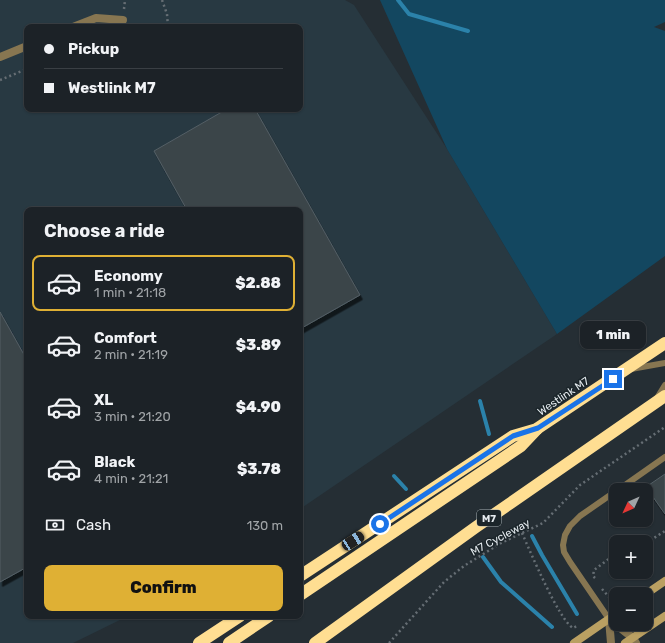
<!DOCTYPE html>
<html lang="en">
<head>
<meta charset="utf-8">
<style>
  body { margin:0; font-family:Rubik,sans-serif; background:#292f33; color:#f1f3f6; height:100vh; display:flex; flex-direction:column; font-size:15px; white-space:nowrap }
  * { box-sizing:border-box; margin:0 }
  p { font-size:13px; color:#a0a4a7 }
  .icon { flex:none; width:22px; height:22px; fill:none; stroke:currentColor; stroke-width:2; stroke-linecap:round; stroke-linejoin:round }
  .map { position:relative; flex:1; overflow:hidden }
  .drawer { position:absolute; left:24px; top:207px; width:279px; height:412px; display:flex; flex-direction:column; background:#1c2227; border-radius:8px; box-shadow:0 1px 3px #0004,0 0 0 1px #3a3f44 }
  .drawer>* { flex:none }
  .guide { position:absolute; left:24px; top:24px; width:279px; height:88px; border-radius:8px; box-shadow:0 1px 3px #0004,0 0 0 1px #3a3f44; display:grid; align-content:center; height:88px; padding:0 20px; background:#1c2227 }
  .needle { width:26px; rotate:226deg }
  .controls { position:absolute; left:609px; top:483px; display:grid; gap:8px }
  .controls a { display:grid; place-items:center; width:44px; height:44px; border-radius:8px; background:#1c2227; box-shadow:0 1px 3px #0004,0 0 0 1px #3a3f44; font-size:20px }
  .end { position:absolute; width:18px; height:18px; margin:-9px; border:5px solid #1a73e8; background:#fff; box-shadow:0 0 0 2px #fff }
  .from { border-radius:50% }
  .bubble { position:absolute; height:28px; border-radius:8px; background:#1c2227; box-shadow:0 1px 3px #0004,0 0 0 1px #3a3f44; font-size:13px; font-weight:800; line-height:28px; text-align:center }
  .car { position:absolute; width:12px; height:24px; margin:-12px -6px; border-radius:5px; box-shadow:0 0 3px 1px #0007; background:linear-gradient(#222 24%,#8ab4d8 0 40%,#222 0 76%,#8ab4d8 0 86%,#222 0) }
  .guide b { display:flex; align-items:center; gap:14px; height:38px; font-size:15px }
  .guide b+b { border-top:1px solid #3a3f44 }
  .guide i { width:10px; height:10px; background:#f1f3f6 }
  ul { padding:0; list-style:none }
  li { display:flex; align-items:center; gap:12px; height:56px; margin:0 8px 6px; padding:0 12px; border:2px solid transparent; border-radius:8px }
  li div { flex:1 }
  li b { display:block; font-size:15px }
  li em { font-style:normal; font-weight:800 }
  li.current { border-color:#dfb034 }
  li>.icon { width:36px; height:36px; stroke-width:1.5 }
  h2 { padding:0 20px; font-size:18px; line-height:48px }
  .pay { display:flex; align-items:center; gap:10px; height:44px; padding:0 20px; font-size:15px }
  .pay p { margin-inline-start:auto }
  .primary-button { display:flex; gap:8px; margin-top:auto; padding:8px 20px }
  .primary-button a { flex:1; height:46px; border-radius:8px; background:#dfb034; color:#111; font-size:16px; font-weight:800; line-height:46px; text-align:center }
  .map>svg:first-child { display:block }
  .built { fill:#283942; fill-rule:evenodd }
  .green { fill:#134760 }
  .lines { fill:none; stroke-linecap:round; stroke-linejoin:round }
  .stream { stroke:#2b82aa; stroke-width:4 }
  .building { fill:#3a444a; stroke:#545f65; filter:url(#shadow) }
  .path { stroke:#666e74; stroke-width:2.5; stroke-dasharray:2 3; stroke-linecap:butt }
  .service { stroke:#877651; stroke-width:6 }
  .minor { stroke:#877651; stroke-width:8 }
  .secondary { stroke:#baa062; stroke-width:8 }
  .motorway { stroke:#ffde92; stroke-width:12 }
  .route { stroke:#1a73e8; stroke-width:5 }
  .labels { text-anchor:middle; stroke-width:3; stroke-linejoin:round; paint-order:stroke }
  .shield { fill:#1b252a; stroke:#a8b0b4; stroke-width:1 }
  .shield-label { font-size:10px; font-weight:bold; fill:#e5ebef }
  .street-label { font-size:11px; fill:#e5ebef; stroke:#1b252a }
</style>
</head>
<body>
<div class="map">
<svg width="665" height="643" viewBox="0 0 665 643">
  <defs>
    <filter id="shadow"><feDropShadow dx="2.5" dy="4.5" stdDeviation="0" flood-color="#0009"/></filter>
  </defs>
  <rect width="100%" height="100%" fill="#252e34"/>
  <path class="built" d="M0,0h345l9,5 93,144 110,185 -257,175v-299h-273v406h101l-55,27h-73zM27,27h273v82h-273z"/>
  <path class="green" d="M380,0h285v22l-11,5 11,4v225l-108,78 -110,-185z"/>
  <g class="lines">
    <g class="stream">
      <path d="M398,0l11,14 59,17"/>
      <path d="M480,401l9,33"/>
      <path d="M394,476l12,13"/>
      <path d="M532,536l10,19 35,59"/>
      <path d="M483,557l18,25 51,45"/>
    </g>
  </g>
  <g class="building">
    <path d="M227,109h28l105,186 -60,34v-119h-113l-33,-59z"/>
    <path d="M0,312l27,48v207l-27,15z"/>
    <path d="M665,474v40l-19,-27z"/>
  </g>
  <g class="lines">
    <g class="path">
      <path d="M162,0l5,14 1,13"/>
      <path d="M124,9l1,-9"/>
      <path d="M0,80l27,-11"/>
      <path d="M522,533c8,18 37,87 51,95l4,-2"/>
      <path d="M646,543l19,-12"/>
      <path d="M595,578l-2,-2 1,-6 20,-15 2,1"/>
      <path d="M602,589l7,8 7,1"/>
      <path d="M389,643l55,-61 20,-16 37,-23 42,-20 37,-38 85,-58"/>
    </g>
    <g class="service">
      <path d="M631,369l34,-6"/>
      <path d="M657,398l8,-13"/>
      <path d="M618,490l47,-33"/>
      <path d="M609,619l-39,-57 -6,-10 -1,-7 2,-10 5,-9 10,-10 36,-25"/>
    </g>
    <g class="minor">
      <path d="M73,27l23,-9 27,2"/>
      <path d="M0,57l27,-11"/>
      <path d="M609,619l24,19 3,5"/>
      <path d="M609,619l2,24"/>
    </g>
    <g class="secondary">
      <path d="M646,594l19,-13"/>
      <path d="M574,643l42,-29"/>
      <path d="M625,643l40,-27"/>
    </g>
    <g class="motorway">
      <path d="M300,576l213,-140 24,-7"/>
      <path d="M300,595l221,-149 17,-18 127,-85"/>
      <path d="M199,643l41,-27"/>
      <path d="M229,643l40,-27"/>
      <path d="M315,643l161,-116 189,-131"/>
    </g>
  </g>
  <g class="lines">
    <path class="route" d="M380,524l133,-88 25,-8 75,-49"/>
  </g>
  <g class="labels">
    <rect class="shield" x="477" y="510" width="24" height="16" rx="3"/>
    <g class="shield-label">
      <text x="489" y="522">M7</text>
    </g>
    <g class="street-label">
      <text transform="translate(563 396) rotate(-34)" y="4">Westlink M7</text>
      <text transform="translate(500 537) rotate(-28)" y="4">M7 Cycleway</text>
    </g>
  </g>
</svg>
<div class="controls">
<a><svg class="needle" viewBox="-14 -14 28 28"><path d="M0-13l5 13h-10z" fill="#e53935"/><path d="M0 13l5-13h-10z" fill="#a0a4a7"/></svg></a>
<a>+</a>
<a>−</a>
</div>
<i class="end from" style="left:380px;top:524px"></i>
<i class="end" style="left:613px;top:379px"></i>
<div class="bubble" style="left:580px;top:321px;width:66px">1 min</div>
<i class="car" style="left:353px;top:541px;rotate:57deg"></i>
<div class="guide">
<b><i class="from"></i>Pickup</b>
<b><i></i>Westlink M7</b>
</div>
<section class="drawer">
<h2>Choose a ride</h2>
<ul>
<li class="current"><svg class="icon" aria-label="car" viewBox="0 0 24 24"><path d="M5 17H2v-5l4-1 3-4h7l3 4 3 1v5h-3M9 17h6M6 11h13"/><circle cx="7" cy="17" r="2"/><circle cx="17" cy="17" r="2"/></svg><div><b>Economy</b><p>1 min · 21:18</p></div><em>$2.88</em></li>
<li><svg class="icon" aria-label="car" viewBox="0 0 24 24"><path d="M5 17H2v-5l4-1 3-4h7l3 4 3 1v5h-3M9 17h6M6 11h13"/><circle cx="7" cy="17" r="2"/><circle cx="17" cy="17" r="2"/></svg><div><b>Comfort</b><p>2 min · 21:19</p></div><em>$3.89</em></li>
<li><svg class="icon" aria-label="car" viewBox="0 0 24 24"><path d="M5 17H2v-5l4-1 3-4h7l3 4 3 1v5h-3M9 17h6M6 11h13"/><circle cx="7" cy="17" r="2"/><circle cx="17" cy="17" r="2"/></svg><div><b>XL</b><p>3 min · 21:20</p></div><em>$4.90</em></li>
<li><svg class="icon" aria-label="car" viewBox="0 0 24 24"><path d="M5 17H2v-5l4-1 3-4h7l3 4 3 1v5h-3M9 17h6M6 11h13"/><circle cx="7" cy="17" r="2"/><circle cx="17" cy="17" r="2"/></svg><div><b>Black</b><p>4 min · 21:21</p></div><em>$3.78</em></li>
</ul>
<div class="pay"><svg class="icon" aria-label="cash" viewBox="0 0 24 24"><path d="M3 7h18v10H3z"/><circle cx="12" cy="12" r="2"/></svg>Cash<p>130 m</p></div>
<div class="primary-button"><a>Confirm</a></div>
</section>
</div>
</body>
</html>
